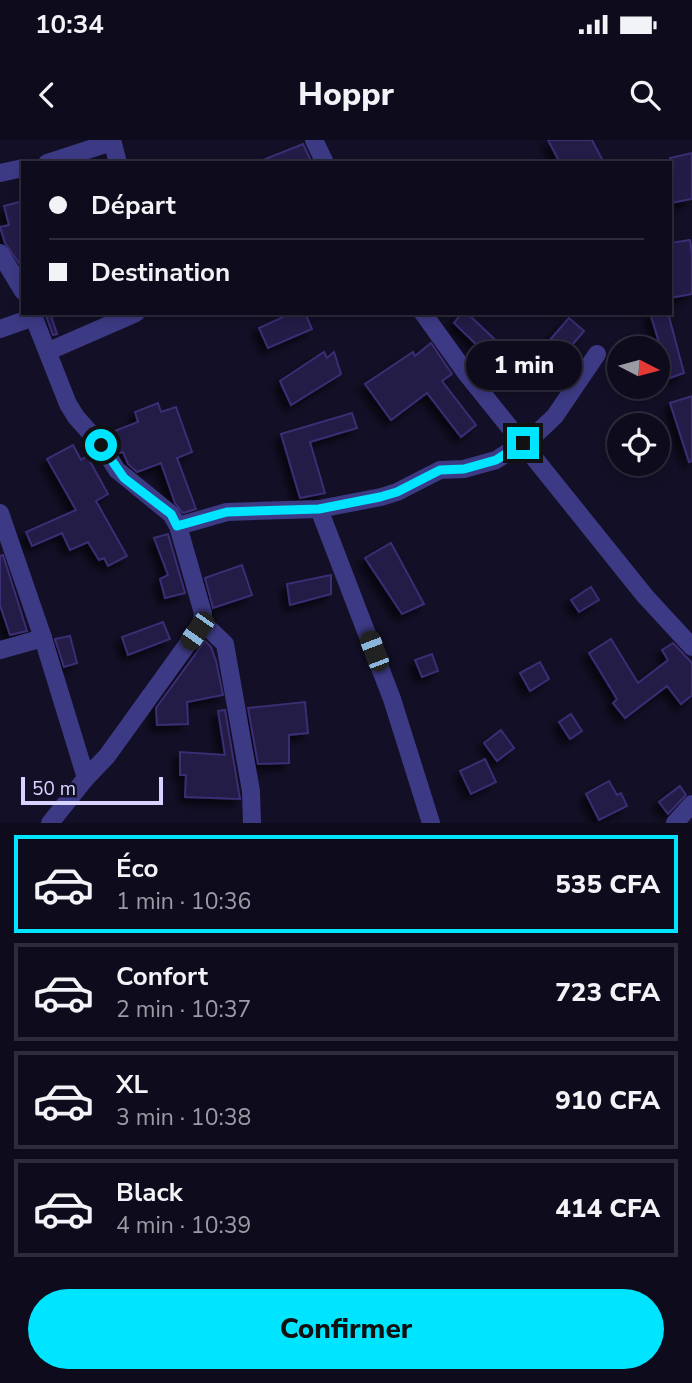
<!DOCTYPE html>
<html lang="fr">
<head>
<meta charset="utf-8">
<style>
  body { margin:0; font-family:"Nunito Sans",sans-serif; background:#1c1929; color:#f1f3f6; height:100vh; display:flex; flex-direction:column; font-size:26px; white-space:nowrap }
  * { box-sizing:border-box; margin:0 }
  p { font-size:23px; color:#9b9ba3 }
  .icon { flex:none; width:38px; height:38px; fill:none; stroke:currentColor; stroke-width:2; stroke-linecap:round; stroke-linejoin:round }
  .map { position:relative; height:683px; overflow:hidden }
  .panel { display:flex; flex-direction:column; background:#0e0b1c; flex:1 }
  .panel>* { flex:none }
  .hud { position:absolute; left:21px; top:21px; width:651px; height:154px; border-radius:0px; box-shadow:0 4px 10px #0003,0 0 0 2px #2e2b3b; display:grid; align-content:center; height:154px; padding:0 28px; background:#0e0b1c }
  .needle { width:46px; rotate:96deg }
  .tools { position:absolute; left:607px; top:196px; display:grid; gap:14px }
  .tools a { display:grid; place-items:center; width:63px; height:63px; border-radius:50%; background:#0e0b1c; box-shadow:0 4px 10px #0003,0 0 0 2px #2e2b3b; font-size:35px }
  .scale { position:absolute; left:21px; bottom:18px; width:142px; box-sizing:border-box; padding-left:7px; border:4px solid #d9d4ff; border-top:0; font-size:19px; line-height:24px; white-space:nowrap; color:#d9d4ff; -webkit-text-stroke:5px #130f26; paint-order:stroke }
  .end { position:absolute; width:32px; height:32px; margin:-16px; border:9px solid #00e5ff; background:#111; box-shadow:0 0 0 4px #111 }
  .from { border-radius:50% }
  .bubble { position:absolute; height:49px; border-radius:24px; background:#0e0b1c; box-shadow:0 4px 10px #0003,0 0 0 2px #2e2b3b; font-size:23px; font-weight:800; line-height:49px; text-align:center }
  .car { position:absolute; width:21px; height:42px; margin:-21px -10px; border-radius:9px; box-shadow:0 0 5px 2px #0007; background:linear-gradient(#222 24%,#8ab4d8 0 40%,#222 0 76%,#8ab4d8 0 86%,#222 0) }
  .hud b { display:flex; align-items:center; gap:24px; height:66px; font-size:26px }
  .hud b+b { border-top:2px solid #2e2b3b }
  .hud i { width:18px; height:18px; background:#f1f3f6 }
  ul { padding:12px 0 0; list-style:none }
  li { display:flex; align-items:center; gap:21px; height:98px; margin:0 14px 10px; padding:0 14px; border:4px solid #2e2b3b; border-radius:0px }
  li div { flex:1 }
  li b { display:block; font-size:26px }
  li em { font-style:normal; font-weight:800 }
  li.active { border-color:#00e5ff }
  li>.icon { width:63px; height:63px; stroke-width:1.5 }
  .button { display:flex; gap:14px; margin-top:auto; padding:14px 28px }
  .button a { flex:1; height:80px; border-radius:42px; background:#00e5ff; color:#111; font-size:28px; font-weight:800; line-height:80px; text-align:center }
  .status { display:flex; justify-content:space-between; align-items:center; height:49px; padding:0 35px; background:#0e0b1c; direction:ltr }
  .status svg { height:19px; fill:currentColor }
  header { display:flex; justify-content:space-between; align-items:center; height:91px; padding:0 28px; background:#0e0b1c; font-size:32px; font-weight:800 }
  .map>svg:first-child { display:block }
  .building { fill:#241b47; stroke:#3b2d73; stroke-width:2; filter:url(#shadow) }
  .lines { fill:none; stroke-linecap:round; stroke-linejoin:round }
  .minor { stroke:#3d3a85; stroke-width:18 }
  .route { stroke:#00e5ff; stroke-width:9 }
</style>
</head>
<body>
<div class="status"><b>10:34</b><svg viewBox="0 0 49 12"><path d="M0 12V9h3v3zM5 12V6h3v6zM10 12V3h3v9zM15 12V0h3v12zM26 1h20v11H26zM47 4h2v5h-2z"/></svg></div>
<header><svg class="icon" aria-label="back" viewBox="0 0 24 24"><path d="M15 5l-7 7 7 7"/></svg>Hoppr<svg class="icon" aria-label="search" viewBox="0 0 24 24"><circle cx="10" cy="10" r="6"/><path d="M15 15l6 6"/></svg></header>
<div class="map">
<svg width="692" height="683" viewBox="0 0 692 683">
  <defs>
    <filter id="shadow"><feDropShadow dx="-6" dy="6" stdDeviation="3.5" flood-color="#0009"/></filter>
  </defs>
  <rect width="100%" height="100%" fill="#130f26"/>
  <g class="building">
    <path d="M548,0h44l12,23h-44z"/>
    <path d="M303,4l9,19h-54v-1z"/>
    <path d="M692,13v46l-22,4v-45z"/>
    <path d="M23,61v68l-18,-26 -5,-16 9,-2 -5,-19z"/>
    <path d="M690,100l2,13v41l-22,4v-55z"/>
    <path d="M45,173h5l7,21 -4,1z"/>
    <path d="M292,173h13l7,16 -44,19 -9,-20z"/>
    <path d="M462,173h5l59,56 -12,12 -60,-58z"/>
    <path d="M650,173h18l16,60 -14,5z"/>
    <path d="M569,178l15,13 -28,33 -14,-15z"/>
    <path d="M431,203l21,31 -10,7 34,44 -15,12 -34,-44 -36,27 -26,-36 48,-32 2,4z"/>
    <path d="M324,212l3,6 7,-6 7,22 -50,31 -11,-24z"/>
    <path d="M692,256v65l-3,1 -19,-59z"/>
    <path d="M158,263l3,9 15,-5 16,45 -15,6 19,51 -13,4 -8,-10 -14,-40 -24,9 -9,-8 -5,-12 -3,1 -13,-19 31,-12 -3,-10z"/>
    <path d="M352,273l5,15 -47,14 15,51 -25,5 -19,-64z"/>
    <path d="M73,305l8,15 6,-4 21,38 -12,7 31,55 -19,10 -4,-8 -5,2 -11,-18 -18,8 -8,-17 -30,13 -6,-14 50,-22 -29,-51z"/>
    <path d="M168,394l17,59 -20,5 -5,-19 8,-4 -14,-37z"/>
    <path d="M391,403l33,61 -22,10 -37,-56z"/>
    <path d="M3,415l24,76 -17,4 -10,-30v-49z"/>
    <path d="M242,425l10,30 -39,13 -8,-30z"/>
    <path d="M331,435v19l-41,11 -3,-21z"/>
    <path d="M591,447l8,13 -20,12 -8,-12z"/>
    <path d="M163,482l7,17 -42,16 -6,-18z"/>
    <path d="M70,496l7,27 -13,4 -9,-28z"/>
    <path d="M611,499l27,44 30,-23 -6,-10 11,-7 19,20v32l-11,9 -14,-18 -42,32 -12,-15 4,-4 -28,-46z"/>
    <path d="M205,501l6,6 5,14 7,34 -36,7 1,22 -31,1 -1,-17z"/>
    <path d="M432,514l6,17 -16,6 -7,-17z"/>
    <path d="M540,522l9,17 -19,12 -10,-18z"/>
    <path d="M305,562l3,31 -19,2v28l-31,1 -10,-56z"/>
    <path d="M225,570l15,89 -55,-2 1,-22h-6v-23l45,3 -7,-44z"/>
    <path d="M571,574l11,17 -12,8 -11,-17z"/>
    <path d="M501,590l13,18 -17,13 -13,-18z"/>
    <path d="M485,619l11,23 -25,12 -11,-23z"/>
    <path d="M609,641l8,14 4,-2 6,13 -28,14 -13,-26z"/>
    <path d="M680,646l6,9 -18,19 -9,-12z"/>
  </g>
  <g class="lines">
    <g class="minor">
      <path d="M112,0l6,23"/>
      <path d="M314,0l11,23"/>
      <path d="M47,23l65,-21"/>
      <path d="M0,33l23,-5"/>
      <path d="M0,113l23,38"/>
      <path d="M32,173l36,91 8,13 25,28 16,25 54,44 7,12 25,87 -1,9 -5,9 -90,125 -21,22 -36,45"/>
      <path d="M423,173l43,60 179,223 47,51"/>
      <path d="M0,189l34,-12"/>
      <path d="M49,211l87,-38"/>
      <path d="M319,369l73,190 39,124"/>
      <path d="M0,373l43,125 43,140"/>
      <path d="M178,386l49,-14 92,-3 62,-12 16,-5 43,-22 24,-1 32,-9 39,-25 20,-19 42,-62"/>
      <path d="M202,482l23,22 26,147 1,32"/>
      <path d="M0,510l43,-12"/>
      <path d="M675,683l17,-19"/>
    </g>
  </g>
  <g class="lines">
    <path class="route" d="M101,305l23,33 47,36 6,12 50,-14 92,-3 61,-12 17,-5 43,-22 24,-1 32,-9 27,-17"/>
  </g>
</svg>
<div class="tools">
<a><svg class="needle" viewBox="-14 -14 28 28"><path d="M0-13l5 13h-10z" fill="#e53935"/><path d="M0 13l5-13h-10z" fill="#9b9ba3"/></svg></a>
<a><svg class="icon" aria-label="locate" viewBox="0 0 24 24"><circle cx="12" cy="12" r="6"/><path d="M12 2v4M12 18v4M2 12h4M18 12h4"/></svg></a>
</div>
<div class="scale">50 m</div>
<i class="end from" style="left:101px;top:305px"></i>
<i class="end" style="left:523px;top:303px"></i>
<div class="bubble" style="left:466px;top:201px;width:116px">1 min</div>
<i class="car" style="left:197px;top:491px;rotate:215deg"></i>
<i class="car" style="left:374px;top:511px;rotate:339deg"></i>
<div class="hud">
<b><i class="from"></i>Départ</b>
<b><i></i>Destination</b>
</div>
</div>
<section class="panel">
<ul>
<li class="active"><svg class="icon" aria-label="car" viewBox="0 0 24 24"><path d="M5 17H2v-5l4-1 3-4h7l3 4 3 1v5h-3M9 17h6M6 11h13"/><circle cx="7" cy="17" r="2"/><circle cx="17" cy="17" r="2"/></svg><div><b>Éco</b><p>1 min · 10:36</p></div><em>535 CFA</em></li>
<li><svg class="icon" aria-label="car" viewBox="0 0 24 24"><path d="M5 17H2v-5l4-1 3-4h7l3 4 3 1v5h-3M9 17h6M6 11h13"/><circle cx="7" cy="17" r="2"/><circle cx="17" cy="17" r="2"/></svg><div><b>Confort</b><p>2 min · 10:37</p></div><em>723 CFA</em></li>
<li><svg class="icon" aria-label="car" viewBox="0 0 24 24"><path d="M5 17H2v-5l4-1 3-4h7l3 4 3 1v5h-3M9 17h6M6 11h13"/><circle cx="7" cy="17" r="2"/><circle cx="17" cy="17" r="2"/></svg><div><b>XL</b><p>3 min · 10:38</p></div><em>910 CFA</em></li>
<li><svg class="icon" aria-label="car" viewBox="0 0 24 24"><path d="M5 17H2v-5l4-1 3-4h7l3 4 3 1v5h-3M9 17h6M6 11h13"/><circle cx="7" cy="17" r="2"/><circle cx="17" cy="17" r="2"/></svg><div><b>Black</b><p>4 min · 10:39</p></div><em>414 CFA</em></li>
</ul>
<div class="button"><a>Confirmer</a></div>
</section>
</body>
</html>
